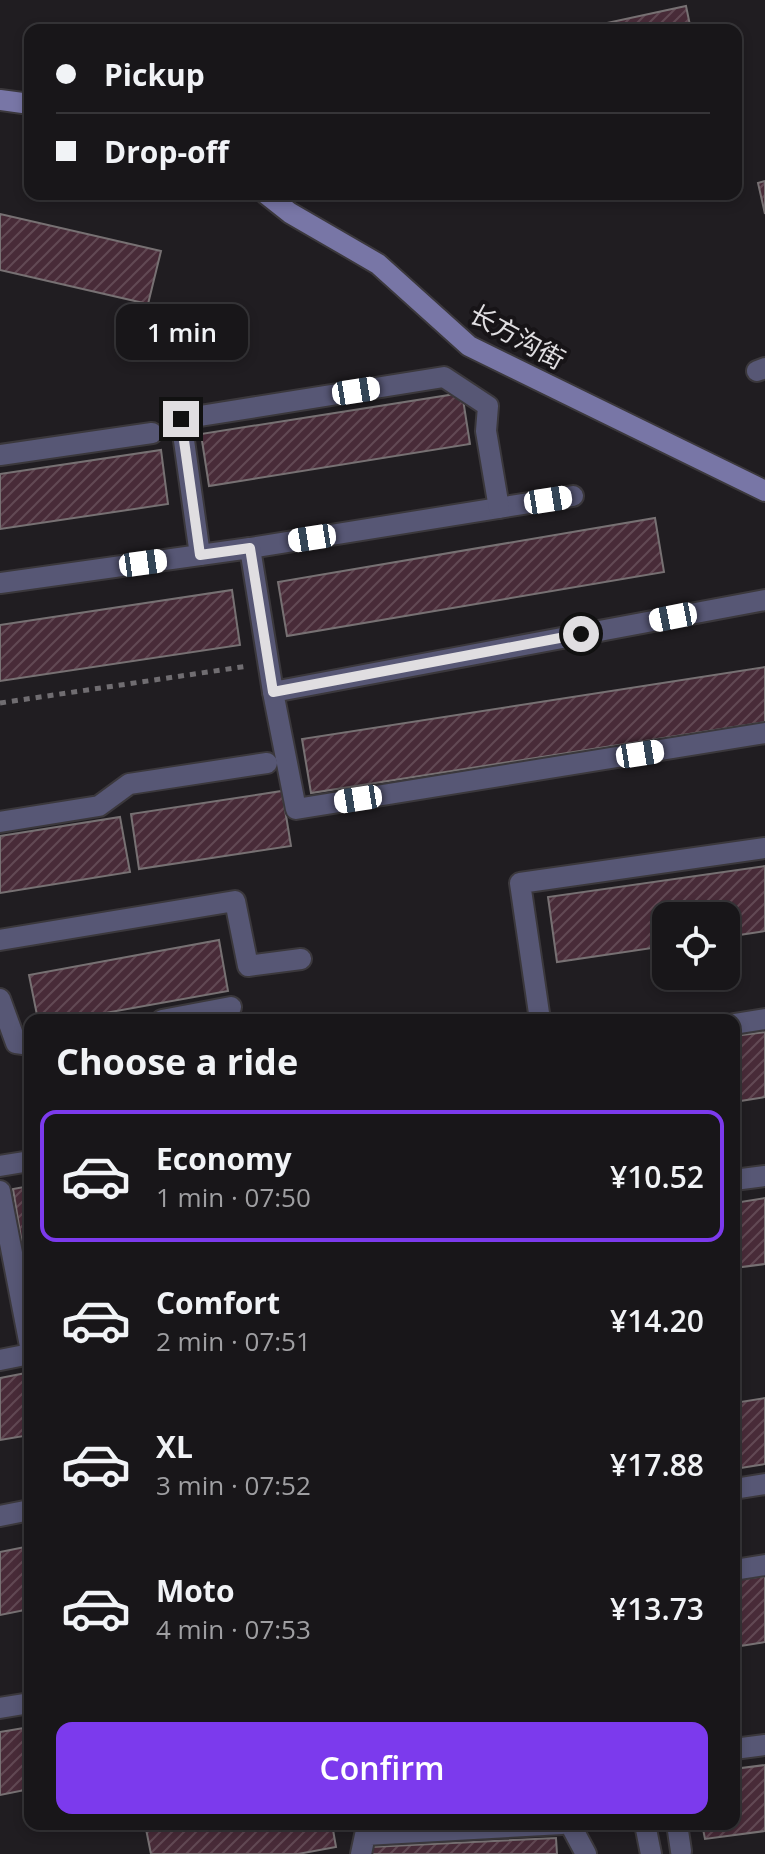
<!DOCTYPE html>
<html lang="en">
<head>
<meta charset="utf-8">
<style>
  body { margin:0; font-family:"Open Sans","Noto Sans SC",sans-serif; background:#211f22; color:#f1f3f6; height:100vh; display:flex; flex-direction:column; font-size:30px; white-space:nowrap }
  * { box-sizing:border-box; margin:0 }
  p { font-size:26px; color:#9f9fa2 }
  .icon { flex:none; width:44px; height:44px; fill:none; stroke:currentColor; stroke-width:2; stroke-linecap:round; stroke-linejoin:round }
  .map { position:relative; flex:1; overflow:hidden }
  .panel { position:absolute; left:24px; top:1014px; width:716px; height:816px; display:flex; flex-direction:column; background:#181619; border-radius:16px; box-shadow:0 4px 12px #0003,0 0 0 2px #363538 }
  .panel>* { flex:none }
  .top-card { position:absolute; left:24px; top:24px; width:718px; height:176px; border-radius:16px; box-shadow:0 4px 12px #0003,0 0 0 2px #363538; display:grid; align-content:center; height:176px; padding:0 32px; background:#181619 }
  .tools { position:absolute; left:652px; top:902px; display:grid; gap:16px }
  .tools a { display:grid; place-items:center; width:88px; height:88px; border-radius:16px; background:#181619; box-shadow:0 4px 12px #0003,0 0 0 2px #363538; font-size:40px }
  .end { position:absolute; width:36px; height:36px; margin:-18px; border:10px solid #e0dee1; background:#111; box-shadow:0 0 0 4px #111 }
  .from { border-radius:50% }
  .bubble { position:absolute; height:56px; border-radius:16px; background:#181619; box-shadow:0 4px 12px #0003,0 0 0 2px #363538; font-size:26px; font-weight:600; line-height:56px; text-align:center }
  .car { position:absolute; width:24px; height:48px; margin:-24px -12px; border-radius:10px; box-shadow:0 0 6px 2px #0007; background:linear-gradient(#fff 24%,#345 0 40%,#fff 0 76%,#345 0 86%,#fff 0) }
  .top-card b { display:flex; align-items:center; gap:28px; height:76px; font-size:30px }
  .top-card b+b { border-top:2px solid #363538 }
  .top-card i { width:20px; height:20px; background:#f1f3f6 }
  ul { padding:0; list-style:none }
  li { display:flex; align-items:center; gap:24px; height:132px; margin:0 16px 12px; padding:0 16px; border:4px solid transparent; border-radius:16px }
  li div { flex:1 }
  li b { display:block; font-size:30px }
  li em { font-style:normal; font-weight:600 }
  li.selected { border-color:#7c3aed }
  li>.icon { width:72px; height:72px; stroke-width:1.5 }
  h2 { padding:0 32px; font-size:36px; line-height:96px }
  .primary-button { display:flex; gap:16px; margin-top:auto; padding:16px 32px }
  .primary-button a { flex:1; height:92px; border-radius:16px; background:#7c3aed; color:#fff; font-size:32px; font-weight:600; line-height:92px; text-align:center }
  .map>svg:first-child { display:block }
  .building { fill:url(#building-hatch); stroke:#777173; stroke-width:2 }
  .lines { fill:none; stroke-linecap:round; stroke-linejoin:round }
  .street-casing { stroke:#3b383c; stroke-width:24 }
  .secondary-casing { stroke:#3b383c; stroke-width:24 }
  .path { stroke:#706d71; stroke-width:5; stroke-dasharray:6 6; stroke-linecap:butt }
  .street { stroke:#575775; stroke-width:20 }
  .secondary { stroke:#7876a6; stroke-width:20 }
  .route { stroke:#e0dee1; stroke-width:10 }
  .labels { text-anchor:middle; stroke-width:8; stroke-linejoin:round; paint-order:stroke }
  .street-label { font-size:26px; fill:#e0dee1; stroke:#171417 }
</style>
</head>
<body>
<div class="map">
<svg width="765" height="1854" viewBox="0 0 765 1854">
  <defs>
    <pattern id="building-hatch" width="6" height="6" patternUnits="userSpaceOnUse" patternTransform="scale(2)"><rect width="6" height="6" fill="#482b38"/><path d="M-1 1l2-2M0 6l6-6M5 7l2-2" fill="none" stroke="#624954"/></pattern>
  </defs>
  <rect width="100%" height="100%" fill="#201d21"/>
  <g class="building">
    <path d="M686,6l5,24h-112v-1z"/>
    <path d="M765,181v33l-7,-31z"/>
    <path d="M0,214l161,37 -13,53 -148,-34z"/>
    <path d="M462,393l8,51 -261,42 -8,-52z"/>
    <path d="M161,450l7,54 -168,25v-55z"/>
    <path d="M655,518l9,54 -377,64 -9,-54z"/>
    <path d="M232,590l8,55 -240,36v-56z"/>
    <path d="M765,667v55l-454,71 -9,-54z"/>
    <path d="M282,791l9,55 -152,23 -8,-55z"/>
    <path d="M120,817l10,55 -130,21v-57z"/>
    <path d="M765,866v65l-39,6v-21h-60v30l-109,16 -9,-65z"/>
    <path d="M219,940l9,51 -162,29h-28l-9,-45z"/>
    <path d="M765,1032v65l-31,5v-66z"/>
    <path d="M30,1186v63l-7,1 -10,-61z"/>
    <path d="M765,1198v66l-31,4v-65z"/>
    <path d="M26,1373l4,20v42l-30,5v-62z"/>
    <path d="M765,1398v66l-31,5v-66z"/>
    <path d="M30,1546v63l-30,6v-63z"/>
    <path d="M765,1576v66l-31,5v-67z"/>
    <path d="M30,1727v62l-30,6v-63z"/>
    <path d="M765,1765v66l-60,8 -3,-15h32v-55z"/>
    <path d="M145,1824h187l4,23 -38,7h-147z"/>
    <path d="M556,1838l1,16h-187v-7z"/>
  </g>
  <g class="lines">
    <g class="street-casing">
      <g id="street">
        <path d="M757,371l8,-3"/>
        <path d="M0,455l152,-22"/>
        <path d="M250,548l323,-52"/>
        <path d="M200,555l-19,-136 263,-42 44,29 -2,25 13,77"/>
        <path d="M0,583l250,-35 23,144 492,-92"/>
        <path d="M273,692l23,117 469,-76"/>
        <path d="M0,822l99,-16 30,-22 138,-21"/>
        <path d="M0,940l235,-39 13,65 53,-7"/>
        <path d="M0,999l16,44 14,2"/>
        <path d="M162,1020l69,-13"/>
        <path d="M540,1020l-20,-137 245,-35"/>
        <path d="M734,1024l31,-5"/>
        <path d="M0,1166l30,-5"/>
        <path d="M734,1180l31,-4"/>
        <path d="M0,1191l30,155"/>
        <path d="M0,1360l30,-6"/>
        <path d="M734,1489l31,-5"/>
        <path d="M0,1516l30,-6"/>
        <path d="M734,1570l31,-5"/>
        <path d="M0,1708l30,-5"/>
        <path d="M734,1749l31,-4"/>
        <path d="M570,1824l16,30"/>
        <path d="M645,1824l6,30"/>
        <path d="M677,1824l4,27"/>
        <path d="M361,1854l4,-19 197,-11"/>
      </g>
    </g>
    <g class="secondary-casing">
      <g id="secondary">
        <path d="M0,100l30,4"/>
        <path d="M266,194l24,19 88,51 91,82 296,145"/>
      </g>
    </g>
    <path class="path" d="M0,703l248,-37"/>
    <use href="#street" class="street"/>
    <use href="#secondary" class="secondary"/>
  </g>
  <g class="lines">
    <path class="route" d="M181,419l19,136 50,-7 23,144 308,-58"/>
  </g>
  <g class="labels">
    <g class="street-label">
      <text transform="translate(517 337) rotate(29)" y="9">长方沟街</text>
    </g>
  </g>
</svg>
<div class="tools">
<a><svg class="icon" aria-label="locate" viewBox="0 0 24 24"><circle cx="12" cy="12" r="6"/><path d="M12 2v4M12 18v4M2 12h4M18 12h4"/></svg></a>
</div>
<i class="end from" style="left:581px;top:634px"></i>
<i class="end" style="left:181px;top:419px"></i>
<div class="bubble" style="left:116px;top:304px;width:132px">1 min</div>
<i class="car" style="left:356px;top:391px;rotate:81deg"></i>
<i class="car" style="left:548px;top:500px;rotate:81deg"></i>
<i class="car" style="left:312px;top:538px;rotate:261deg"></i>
<i class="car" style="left:143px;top:563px;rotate:82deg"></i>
<i class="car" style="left:673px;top:617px;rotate:259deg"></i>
<i class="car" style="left:640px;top:754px;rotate:81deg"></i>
<i class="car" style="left:358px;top:799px;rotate:261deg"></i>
<div class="top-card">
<b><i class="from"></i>Pickup</b>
<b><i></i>Drop-off</b>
</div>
<section class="panel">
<h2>Choose a ride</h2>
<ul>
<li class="selected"><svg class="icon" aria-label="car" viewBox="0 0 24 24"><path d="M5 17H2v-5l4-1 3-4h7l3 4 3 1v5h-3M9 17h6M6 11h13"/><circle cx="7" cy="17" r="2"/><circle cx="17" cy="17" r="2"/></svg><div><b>Economy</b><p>1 min · 07:50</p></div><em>¥10.52</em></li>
<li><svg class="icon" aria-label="car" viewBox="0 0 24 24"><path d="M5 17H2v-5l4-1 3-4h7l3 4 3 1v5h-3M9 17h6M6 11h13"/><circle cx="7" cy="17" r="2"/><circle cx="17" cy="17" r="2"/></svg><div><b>Comfort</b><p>2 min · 07:51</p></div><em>¥14.20</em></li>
<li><svg class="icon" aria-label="car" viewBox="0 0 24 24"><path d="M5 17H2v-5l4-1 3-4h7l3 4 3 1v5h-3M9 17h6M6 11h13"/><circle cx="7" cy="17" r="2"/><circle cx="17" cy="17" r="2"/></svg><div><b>XL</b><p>3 min · 07:52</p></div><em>¥17.88</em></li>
<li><svg class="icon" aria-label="car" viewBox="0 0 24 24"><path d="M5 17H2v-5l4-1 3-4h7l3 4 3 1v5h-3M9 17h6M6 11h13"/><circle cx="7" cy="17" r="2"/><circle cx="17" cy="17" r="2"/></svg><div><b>Moto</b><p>4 min · 07:53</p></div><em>¥13.73</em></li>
</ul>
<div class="primary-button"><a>Confirm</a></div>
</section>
</div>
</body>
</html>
